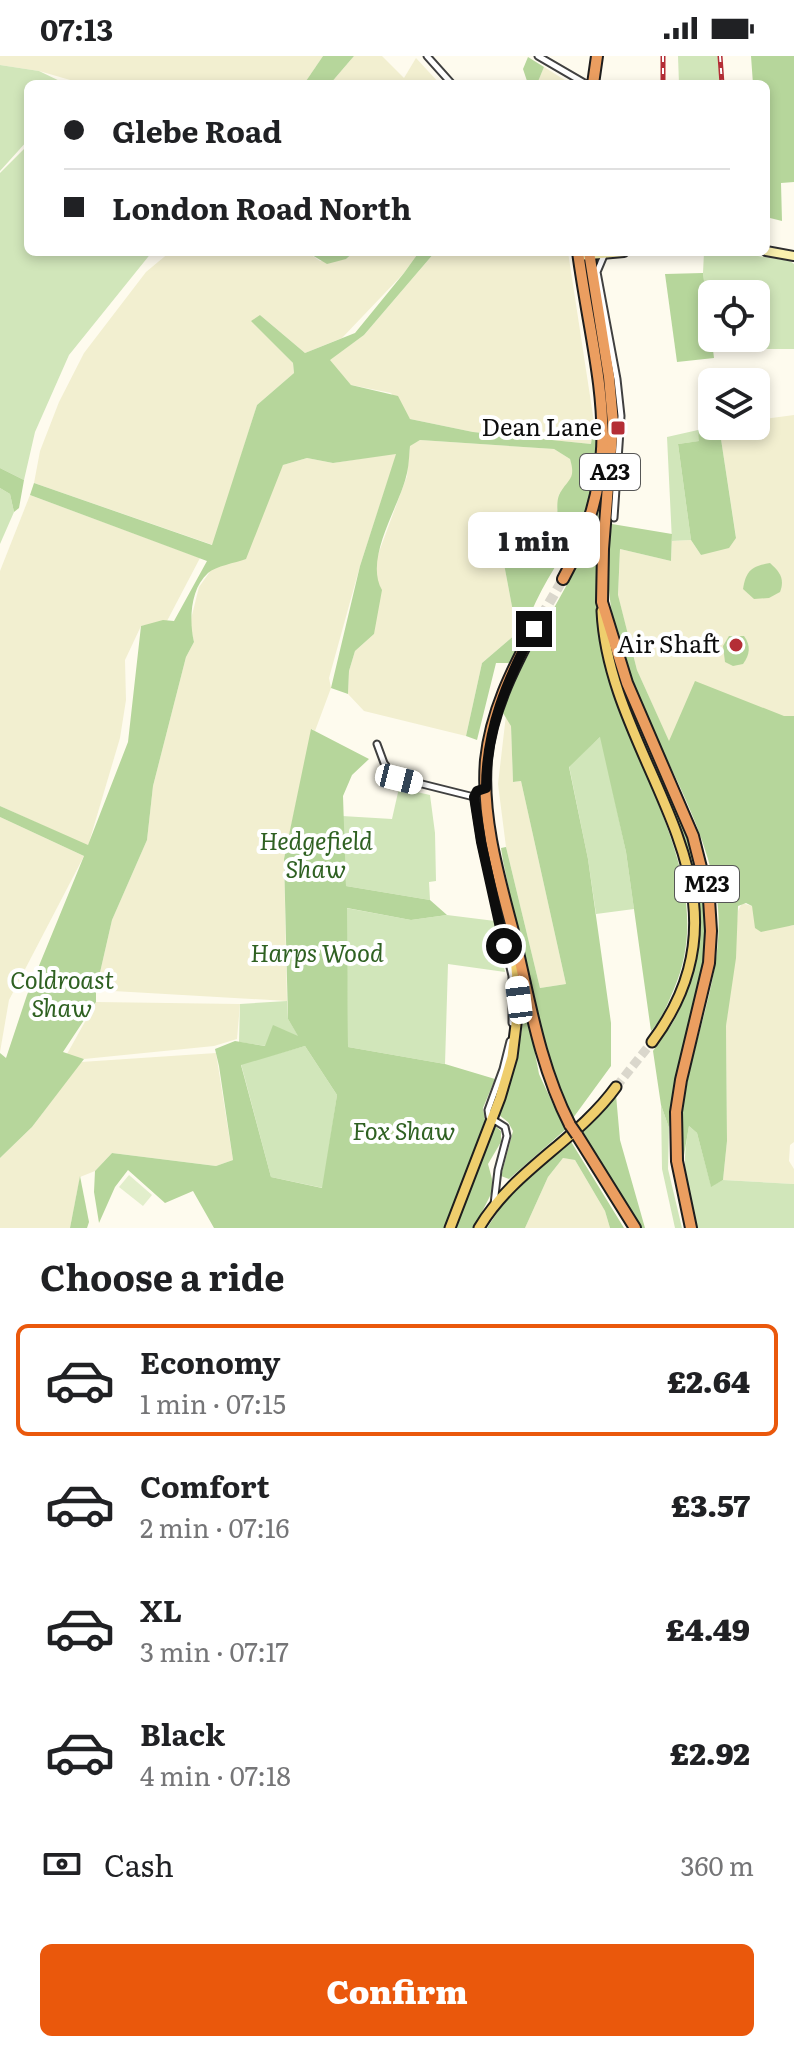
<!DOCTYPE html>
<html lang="en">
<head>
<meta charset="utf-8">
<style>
  body { margin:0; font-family:Literata,serif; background:#f2f2f2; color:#202124; height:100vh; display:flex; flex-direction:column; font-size:30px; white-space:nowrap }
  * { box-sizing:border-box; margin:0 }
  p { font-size:26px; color:#757577 }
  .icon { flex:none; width:44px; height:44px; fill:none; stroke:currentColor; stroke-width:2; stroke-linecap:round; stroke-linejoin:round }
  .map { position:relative; height:1172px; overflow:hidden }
  .details { display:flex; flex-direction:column; background:#fff; flex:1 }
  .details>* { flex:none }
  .guide { position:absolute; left:24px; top:24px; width:746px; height:176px; border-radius:12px; box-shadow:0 4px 12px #0003; display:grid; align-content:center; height:176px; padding:0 40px; background:#fff }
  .controls { position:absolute; left:698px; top:224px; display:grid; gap:16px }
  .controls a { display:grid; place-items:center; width:72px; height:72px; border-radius:12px; background:#fff; box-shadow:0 4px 12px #0003; font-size:40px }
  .end { position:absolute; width:36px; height:36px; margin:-18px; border:10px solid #0d0d0d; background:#fff; box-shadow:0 0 0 4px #fff }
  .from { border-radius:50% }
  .bubble { position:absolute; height:56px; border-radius:12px; background:#fff; box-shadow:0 4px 12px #0003; font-size:26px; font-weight:800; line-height:56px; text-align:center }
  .car { position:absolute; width:24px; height:48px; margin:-24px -12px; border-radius:10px; box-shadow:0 0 6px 2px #0007; background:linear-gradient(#fff 24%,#345 0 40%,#fff 0 76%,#345 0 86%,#fff 0) }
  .guide b { display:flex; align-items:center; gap:28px; height:76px; font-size:30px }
  .guide b+b { border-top:2px solid #e0e0e0 }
  .guide i { width:20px; height:20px; background:#202124 }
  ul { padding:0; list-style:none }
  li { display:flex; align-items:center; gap:24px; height:112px; margin:0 16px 12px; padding:0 24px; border:4px solid transparent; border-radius:12px }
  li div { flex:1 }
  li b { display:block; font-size:30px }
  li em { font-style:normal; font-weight:800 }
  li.selected { border-color:#ea580c }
  li>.icon { width:72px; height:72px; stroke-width:1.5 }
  h2 { padding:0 40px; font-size:36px; line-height:96px }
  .pay { display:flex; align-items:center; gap:20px; height:88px; padding:0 40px; font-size:30px }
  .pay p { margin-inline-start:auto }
  .primary-button { display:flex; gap:16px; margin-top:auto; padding:16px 40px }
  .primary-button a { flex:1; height:92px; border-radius:12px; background:#ea580c; color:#fff; font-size:32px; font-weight:800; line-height:92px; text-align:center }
  .status { display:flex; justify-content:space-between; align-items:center; height:56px; padding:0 40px; background:#fff; direction:ltr }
  .status svg { height:22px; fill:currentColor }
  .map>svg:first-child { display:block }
  .farmland { fill:#f2efd0 }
  .green { fill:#d1e6ba; fill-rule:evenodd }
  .forest { fill:#b6d69b; fill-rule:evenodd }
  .pitch { fill:#e2eecb }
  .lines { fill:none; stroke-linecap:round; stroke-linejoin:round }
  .primary-tunnel { stroke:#dad7cc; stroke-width:9; stroke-dasharray:9 4.5; stroke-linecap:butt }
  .highway-tunnel { stroke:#dad7cc; stroke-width:10; stroke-dasharray:10 5; stroke-linecap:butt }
  .street-casing { stroke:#404040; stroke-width:9 }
  .secondary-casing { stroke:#2f2f2f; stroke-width:12 }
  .primary-casing { stroke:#1e1e1e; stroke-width:13 }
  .highway-casing { stroke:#1e1e1e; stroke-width:14 }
  .street { stroke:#fff; stroke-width:5 }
  .secondary { stroke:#faf0ae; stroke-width:8 }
  .primary { stroke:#efce6d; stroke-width:9 }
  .highway { stroke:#eb9e60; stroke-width:10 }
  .rail-casing { stroke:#b42e36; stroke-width:5 }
  .rail { stroke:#fff; stroke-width:2; stroke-dasharray:6; stroke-linecap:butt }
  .highway-bridge-casing { stroke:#1e1e1e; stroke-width:14; stroke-linecap:butt }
  .highway-bridge { stroke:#eb9e60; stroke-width:10 }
  .route { stroke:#0d0d0d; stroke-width:10 }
  .poi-dot { fill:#b42e36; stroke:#fff; stroke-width:3 }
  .labels { text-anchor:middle; stroke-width:8; stroke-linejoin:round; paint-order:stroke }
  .shield { fill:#fff; stroke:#565656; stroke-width:2 }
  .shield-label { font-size:22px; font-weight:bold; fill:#0d0d0d }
  .poi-label { font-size:24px; fill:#0d0d0d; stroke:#fff; text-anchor:end }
  .park-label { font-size:24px; font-style:italic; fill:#2f6122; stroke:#fff }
</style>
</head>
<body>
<div class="status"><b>07:13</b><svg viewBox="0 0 49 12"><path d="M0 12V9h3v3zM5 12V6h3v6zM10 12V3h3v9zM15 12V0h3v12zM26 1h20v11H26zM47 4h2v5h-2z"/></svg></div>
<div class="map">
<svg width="794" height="1172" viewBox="0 0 794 1172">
  <rect width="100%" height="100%" fill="#fefbee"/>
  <g class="farmland">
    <path d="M0,0h323l-19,28h-220l-45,-13 -39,-6z"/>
    <path d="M354,0h28l22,22 12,-20 24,26h-110z"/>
    <path d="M544,11l27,17h-34z"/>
    <path d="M170,196h137l13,9 26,-2 8,-7h65l-15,21 -62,65 -37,15 -45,-38 -1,13 34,35 1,10 -37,32 -44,140 -179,-62 6,-32 19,-49 25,-49 62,-81z"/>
    <path d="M435,196h133l26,170 -3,22 -118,-12 -63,-13 -19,-26 -40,-8 -22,-25 35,-25z"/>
    <path d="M794,359v301l-125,26 -32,-72 -19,-74 2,-47 51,12 1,-20 19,-1 10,15 35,-18 -17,-111h37v-6z"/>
    <path d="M420,384l134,9 16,10 4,12 -6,14 -9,9 -3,26 -7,14 -45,30 13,69 -35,30 -16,73 -102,-25 -16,-17 1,-23 6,-20 19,-17 2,-74 31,-84 3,-31z"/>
    <path d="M397,397l-37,113 -31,112 2,10 -16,43 -3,-2 -28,130 3,142 -191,-11 16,-70 35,-80 6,-54 33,-129 8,-15 -4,-19 9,-36 75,-105 9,-17 24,-7 26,5z"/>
    <path d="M30,439l170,63 -33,63 -26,5 -16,34 1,40 -6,38 -32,108 -88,-40v-235z"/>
    <path d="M506,659l5,10 2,57 8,-1 45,203 -26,4 -34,-141 -8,-63z"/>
    <path d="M0,761l84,39 -75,144 -9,52z"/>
    <path d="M742,847l10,3 4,13 35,7 3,-1v217l-4,3 -1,16 5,8v15l-71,-4 4,-39 -1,-115 12,-115z"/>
    <path d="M96,946l144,2 -3,35 -23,7 -130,13 -17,-5z"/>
    <path d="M216,997l17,107 -17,6 -104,-13 -17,18 -15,6 -10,51h-70v-70l32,-31 49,-65z"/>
    <path d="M563,1102l12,2 30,51 5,17h-85l23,-51z"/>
  </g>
  <g class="green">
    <path d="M678,0h40l2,28h-41z"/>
    <path d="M0,9l39,6 27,13h-38v56l-28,31z"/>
    <path d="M28,89v107h124l-83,103 -34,77 -11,48 -24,-12v-295z"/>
    <path d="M704,196h29l57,9 4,3v85h-82l-9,-76zM712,238h44v44h-44z"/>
    <path d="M698,374l2,11 -22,3 13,96 -19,1 -5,-104z"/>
    <path d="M605,425l-6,63 -12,-2z"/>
    <path d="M0,432l10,6 4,18 -14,32z"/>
    <path d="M601,680l25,116 8,57 -38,5 -8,-55 -19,-93z"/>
    <path d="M399,732l31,7 5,38 1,48 -7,1 1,18 -84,-14 -4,-70 50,3z"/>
    <path d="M346,852l65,12 36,-5 48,6 10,51 -57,-8 -3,100 -97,-17z"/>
    <path d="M287,945l1,18 11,18 -33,9 -27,-4 1,-38z"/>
    <path d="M305,990l32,49 -14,93 -52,-11 -30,-113z"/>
    <path d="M661,1049l8,23 -1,41 14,59h-7l-13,-59z"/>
    <path d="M689,1070l8,7 14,53 12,-6 71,4v44h-97c-12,-42 -16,-59 -8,-102z"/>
  </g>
  <g class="forest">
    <path d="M323,0h31l-24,28h-26z"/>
    <path d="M751,0h43v126l-13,1 1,38 -16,-4v-133h-13z"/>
    <path d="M528,1l16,10 -7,17h-9l-5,-15z"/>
    <path d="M307,196h47l-8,7 -19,5z"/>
    <path d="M419,196h16l-71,83 -34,25 21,25 47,11 12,23 63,13 118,12 3,-22c15,20 -7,93 -17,115 -5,11 -15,19 -22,30 -19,30 -32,63 -44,96h-15l-19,77 -11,-4 16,-73 35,-30 -13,-69c17,-12 48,-24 53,-46 1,-8 -1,-18 3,-25 9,-15 16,-14 10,-34l-16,-10 -134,-9 -10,6c-1,10 -1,21 -4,31 -8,32 -42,82 -24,113l-8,44 -19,17 -6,20 -1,23 -17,-6 29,-122 36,-112 -63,9 -26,-5 -24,7 -37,94c-11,4 -30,7 -38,14 -18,16 -19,48 -14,69l-8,15 -33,129 -6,54 -35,80 -16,70v12l-33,50 21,7 -52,68 -32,31v-105l6,5 21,-63 57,-139 -84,-39v-11l88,39 40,-103 13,-116 22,-6 11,1 33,-60 -177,-66 4,-12 178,62 45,-140 37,-32 -1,-10 -42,-42 9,-6 45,38 50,-20 49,-60z"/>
    <path d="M703,217l11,85 -37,4 -12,-88z"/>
    <path d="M719,370l17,112 -7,10 -28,7 -10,-15 -13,-96 21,-3 -1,-11z"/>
    <path d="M0,412l24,12 -5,28 -5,4 -4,-18 -10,-6z"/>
    <path d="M612,468l60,10 -1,27 -51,-12 -2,46 19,75 32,71 26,-60 89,35h10v209l-33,7 -6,-4 -3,-22 -6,-3 -8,3 -2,52 -10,68 1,115 -4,39 -12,7 -14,-54 -8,-7 -6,35c-12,-92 49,-177 33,-269 -19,-105 -98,-194 -107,-302 -2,-21 0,-45 3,-66z"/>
    <path d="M587,486l12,2c-4,52 -2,94 14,144 28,96 105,200 61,301 -7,16 -12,30 -23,42l-25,-179 -26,-115 -31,30 19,92 23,164v43l-38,52c-42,-72 -52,-176 -70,-257l-2,-13 5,-1 34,141 26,-4 -45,-203 -8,1 -2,-56 -8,-13 2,-16 65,-118z"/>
    <path d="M770,507c10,9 15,16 10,29l-11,6 -15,1 -11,-10c3,-19 9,-23 27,-26z"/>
    <path d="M729,580h15c7,9 6,19 -1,28l-10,2 -8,-4 -2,-16z"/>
    <path d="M624,631c33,75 87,171 82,255 -2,45 -20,88 -29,131 -4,18 -6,37 -8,55l-8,-23 -8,-54c8,-12 18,-24 24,-36 46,-96 12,-163 -25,-253 -9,-23 -26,-50 -28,-75z"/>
    <path d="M311,673l58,30 -17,16 -9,21 3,90 84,14 17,15 -36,5 -64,-12 1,139 97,17 50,15 -12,29 2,12 -40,108h-231l-21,-37 -28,12 -37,-33 -13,17 -16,36 -5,-31 1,-21 17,-18 104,13 17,-6 -14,-94 -4,-17 20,-8 30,5 8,-21 25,11 -10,-17 -4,-160zM305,990l32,49 -15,93 -51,-11 -30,-112z"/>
    <path d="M525,945l14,73 26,56 -56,49 -8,-3 12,-45 -5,-9 -9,-7c14,-37 23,-74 26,-114z"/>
    <path d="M616,1039l4,45 25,88h-5l-59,-95z"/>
    <path d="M494,1069l7,6v11l-13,22 4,15v13l-18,36h-21z"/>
    <path d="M570,1084l54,88h-14l-5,-17 -30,-51 -12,-2 -15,19 -23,51h-38l18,-27z"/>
    <path d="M80,1120l9,46 -2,6h-17z"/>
  </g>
  <path class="pitch" d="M129,1119l23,20 -9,11 -24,-19z"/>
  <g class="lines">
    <path class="primary-tunnel" d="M616,1031l36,-45"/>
    <path class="highway-tunnel" d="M534,573l29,-50"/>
    <g class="street-casing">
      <g id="street">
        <path d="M427,0l25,28"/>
        <path d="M538,0l48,28"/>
        <path d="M605,197l-8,19 20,107 4,37 -7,102"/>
        <path d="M377,688l7,19 10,14 80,20"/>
        <path d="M474,741l7,45 31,134v47"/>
        <path d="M494,1148l4,-34 9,-34 -2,-9 -16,-10 -1,-7 15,-41 7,-28"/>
      </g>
    </g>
    <g class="secondary-casing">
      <g id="secondary">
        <path d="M766,195l28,5"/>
        <path d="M578,200l46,-4"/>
      </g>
    </g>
    <g class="primary-casing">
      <g id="primary">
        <path d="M602,555c7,154 167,274 50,431"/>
        <path d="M450,1172l50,-130 12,-41 7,-57 -5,-53"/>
        <path d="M479,1172c34,-58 98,-87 137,-141"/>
      </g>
    </g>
    <g class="highway-casing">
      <g id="highway">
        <path d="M593,28l4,-28"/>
        <path d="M589,196l20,125 4,46 -10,126 -1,53 25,81 66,153 16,63 2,32 -2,32 -28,117 -5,32 1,49 14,67"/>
        <path d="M563,523c67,-120 32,-202 15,-327"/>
        <path d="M534,573c-22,41 -43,83 -48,131 -5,60 14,121 29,179 15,65 25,127 55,186"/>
        <path d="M577,1079l58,93"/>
      </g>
    </g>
    <use href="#street" class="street"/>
    <use href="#secondary" class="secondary"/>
    <use href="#primary" class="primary"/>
    <use href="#highway" class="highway"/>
    <g class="rail-casing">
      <g id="rail">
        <path d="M663,0v28"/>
        <path d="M720,0l2,28"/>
      </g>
    </g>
    <use href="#rail" class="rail"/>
    <g class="highway-bridge-casing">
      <path id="highway-bridge" d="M570,1069l7,10"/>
    </g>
    <use href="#highway-bridge" class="highway-bridge"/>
  </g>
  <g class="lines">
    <path class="route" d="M504,890l-23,-104 -7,-45 3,-6 9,-3c0,-59 21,-108 48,-159"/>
  </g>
  <g class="poi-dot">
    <rect x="610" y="364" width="16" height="16" rx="4"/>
    <circle cx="736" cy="589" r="8"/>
  </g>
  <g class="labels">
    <g class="shield">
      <rect x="580" y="398" width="60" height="36" rx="6"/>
      <rect x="675" y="810" width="64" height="36" rx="6"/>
    </g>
    <g class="shield-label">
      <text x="610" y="424">A23</text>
      <text x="707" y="836">M23</text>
    </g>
    <g class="poi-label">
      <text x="602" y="380">Dean Lane</text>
      <text x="720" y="597">Air Shaft</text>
    </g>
    <g class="park-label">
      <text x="316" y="794">Hedgefield<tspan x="316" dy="28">Shaw</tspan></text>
      <text x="317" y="906">Harps Wood</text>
      <text x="62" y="933">Coldroast<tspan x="62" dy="28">Shaw</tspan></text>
      <text x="404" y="1084">Fox Shaw</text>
    </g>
  </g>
</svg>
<div class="controls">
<a><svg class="icon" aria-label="locate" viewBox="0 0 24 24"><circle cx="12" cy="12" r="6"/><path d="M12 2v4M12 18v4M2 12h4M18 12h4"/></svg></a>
<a><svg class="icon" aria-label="layers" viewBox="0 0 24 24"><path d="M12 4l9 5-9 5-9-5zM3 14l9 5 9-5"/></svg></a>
</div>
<i class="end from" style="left:504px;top:890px"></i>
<i class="end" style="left:534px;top:573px"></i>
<div class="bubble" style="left:468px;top:456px;width:132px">1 min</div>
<i class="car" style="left:399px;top:723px;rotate:104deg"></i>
<i class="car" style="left:519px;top:944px;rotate:353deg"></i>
<div class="guide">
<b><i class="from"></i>Glebe Road</b>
<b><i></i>London Road North</b>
</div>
</div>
<section class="details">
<h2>Choose a ride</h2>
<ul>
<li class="selected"><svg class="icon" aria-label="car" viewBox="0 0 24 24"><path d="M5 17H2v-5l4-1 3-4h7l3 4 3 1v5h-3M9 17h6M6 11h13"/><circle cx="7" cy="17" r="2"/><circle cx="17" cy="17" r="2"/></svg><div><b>Economy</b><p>1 min · 07:15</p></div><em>£2.64</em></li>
<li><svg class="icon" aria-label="car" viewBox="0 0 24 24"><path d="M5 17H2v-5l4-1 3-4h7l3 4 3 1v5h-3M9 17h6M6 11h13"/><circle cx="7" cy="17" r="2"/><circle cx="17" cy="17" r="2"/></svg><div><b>Comfort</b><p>2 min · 07:16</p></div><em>£3.57</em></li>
<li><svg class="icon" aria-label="car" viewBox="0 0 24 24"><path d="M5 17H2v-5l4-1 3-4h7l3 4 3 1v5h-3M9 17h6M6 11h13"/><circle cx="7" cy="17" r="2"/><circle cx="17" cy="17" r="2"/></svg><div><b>XL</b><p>3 min · 07:17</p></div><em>£4.49</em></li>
<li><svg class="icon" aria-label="car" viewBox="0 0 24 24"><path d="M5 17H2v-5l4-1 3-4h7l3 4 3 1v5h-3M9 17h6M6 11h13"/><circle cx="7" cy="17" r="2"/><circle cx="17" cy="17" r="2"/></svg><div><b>Black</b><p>4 min · 07:18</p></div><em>£2.92</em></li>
</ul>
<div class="pay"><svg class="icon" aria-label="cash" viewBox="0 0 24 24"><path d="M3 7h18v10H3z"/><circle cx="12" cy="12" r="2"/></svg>Cash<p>360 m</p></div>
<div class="primary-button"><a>Confirm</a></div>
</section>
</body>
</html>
